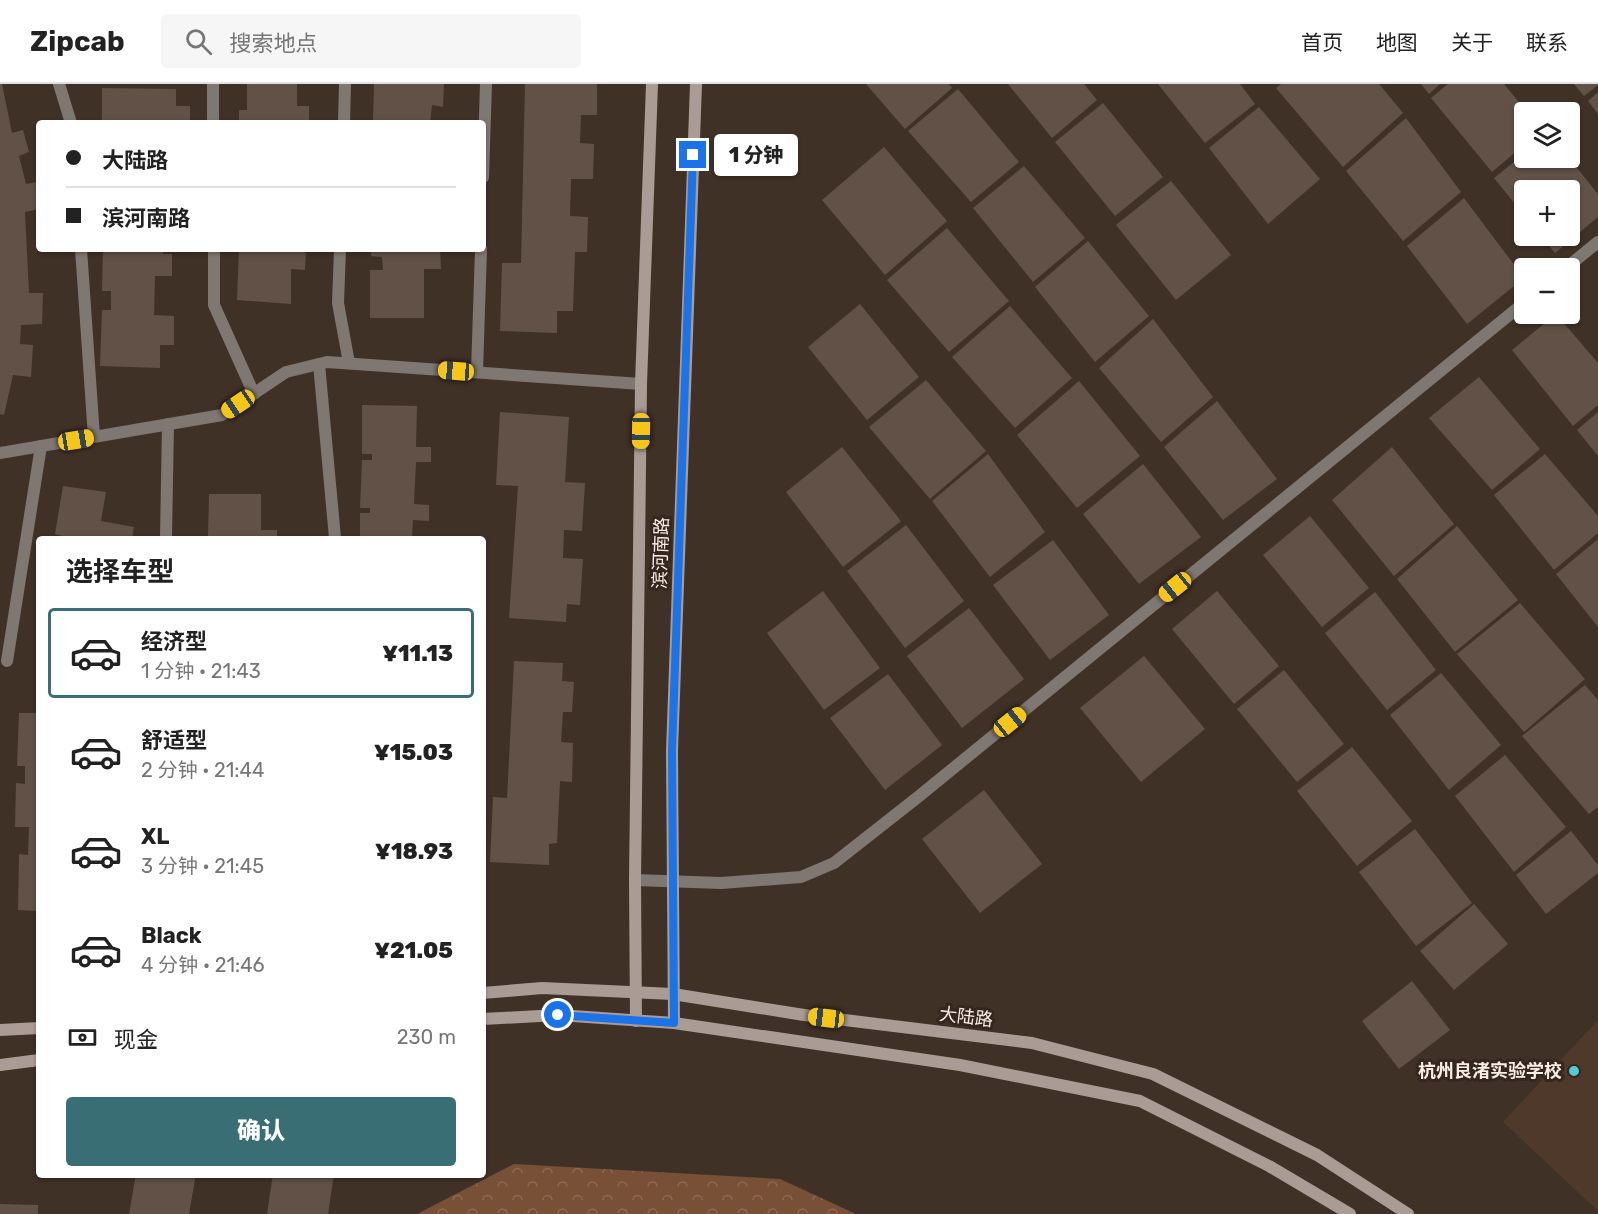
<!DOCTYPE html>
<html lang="zh">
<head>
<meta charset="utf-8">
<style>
  body { margin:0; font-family:Rubik,"Noto Sans SC",sans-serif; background:#f6f6f6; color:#222; height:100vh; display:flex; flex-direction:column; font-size:22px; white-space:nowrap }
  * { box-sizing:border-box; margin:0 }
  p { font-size:20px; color:#767676 }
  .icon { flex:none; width:33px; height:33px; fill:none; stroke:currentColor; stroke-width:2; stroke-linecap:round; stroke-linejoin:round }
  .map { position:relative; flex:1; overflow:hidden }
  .sheet { position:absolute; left:36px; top:452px; width:450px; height:642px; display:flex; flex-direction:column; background:#fff; border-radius:6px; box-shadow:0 2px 4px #0004 }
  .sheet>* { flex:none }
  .top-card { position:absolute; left:36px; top:36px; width:450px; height:132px; border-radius:6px; box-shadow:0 2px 4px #0004; display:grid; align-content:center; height:132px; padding:0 30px; background:#fff }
  .tools { position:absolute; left:1514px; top:18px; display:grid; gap:12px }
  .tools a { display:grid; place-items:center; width:66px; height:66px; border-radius:6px; background:#fff; box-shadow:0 2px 4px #0004; font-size:30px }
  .end { position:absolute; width:27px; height:27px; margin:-14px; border:8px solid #1a73e8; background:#fff; box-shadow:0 0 0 3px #fff }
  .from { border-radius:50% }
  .bubble { position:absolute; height:42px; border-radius:6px; background:#fff; box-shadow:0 2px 4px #0004; font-size:20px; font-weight:800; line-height:42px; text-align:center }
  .car { position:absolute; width:18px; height:36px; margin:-18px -9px; border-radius:8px; box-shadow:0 0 4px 2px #0007; background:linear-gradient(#f5c518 24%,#345 0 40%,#f5c518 0 76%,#345 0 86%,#f5c518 0) }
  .top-card b { display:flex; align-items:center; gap:21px; height:57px; font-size:22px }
  .top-card b+b { border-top:2px solid #e0e0e0 }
  .top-card i { width:15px; height:15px; background:#222 }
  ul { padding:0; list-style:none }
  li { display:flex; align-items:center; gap:18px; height:90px; margin:0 12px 9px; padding:0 18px; border:3px solid transparent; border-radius:6px }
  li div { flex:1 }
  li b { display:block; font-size:22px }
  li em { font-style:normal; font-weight:800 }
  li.current { border-color:#386e74 }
  li>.icon { width:54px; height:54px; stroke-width:1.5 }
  h2 { padding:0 30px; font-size:27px; line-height:72px }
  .pay { display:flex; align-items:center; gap:15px; height:66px; padding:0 30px; font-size:22px }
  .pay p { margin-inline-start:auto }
  .primary-button { display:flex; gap:12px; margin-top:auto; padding:12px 30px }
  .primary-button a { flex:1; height:69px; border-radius:6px; background:#386e74; color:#fff; font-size:24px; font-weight:800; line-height:69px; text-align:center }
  header { display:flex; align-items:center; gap:36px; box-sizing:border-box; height:84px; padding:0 30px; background:#fff; border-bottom:2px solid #e0e0e0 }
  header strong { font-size:28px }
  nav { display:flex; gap:33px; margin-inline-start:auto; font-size:21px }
  .search { width:420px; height:54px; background:#f6f6f6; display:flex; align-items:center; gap:15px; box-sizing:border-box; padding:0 21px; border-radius:6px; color:#767676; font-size:22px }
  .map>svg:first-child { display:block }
  .built { fill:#4e392b }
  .forest { fill:url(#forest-crowns) }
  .building { fill:#615146 }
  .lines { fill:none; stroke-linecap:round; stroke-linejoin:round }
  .lane { stroke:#7f7772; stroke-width:12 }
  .street { stroke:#7f7772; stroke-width:12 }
  .secondary { stroke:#a99c94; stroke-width:12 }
  .route { stroke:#1a73e8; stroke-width:8 }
  .poi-dot { fill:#52cbd8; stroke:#36271e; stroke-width:2 }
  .labels { text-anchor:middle; stroke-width:6; stroke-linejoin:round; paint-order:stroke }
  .street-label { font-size:18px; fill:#f8eee8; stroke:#36271e }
  .poi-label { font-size:18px; font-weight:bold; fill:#f8eee8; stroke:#36271e; text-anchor:end }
</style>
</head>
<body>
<header>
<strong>Zipcab</strong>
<div class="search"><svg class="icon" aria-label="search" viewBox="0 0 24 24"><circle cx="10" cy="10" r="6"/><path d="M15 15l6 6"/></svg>搜索地点</div>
<nav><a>首页</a><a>地图</a><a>关于</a><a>联系</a></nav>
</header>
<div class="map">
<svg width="1598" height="1130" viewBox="0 0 1598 1130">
  <defs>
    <pattern id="forest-crowns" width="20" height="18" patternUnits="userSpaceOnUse" patternTransform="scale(1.5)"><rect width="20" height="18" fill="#785035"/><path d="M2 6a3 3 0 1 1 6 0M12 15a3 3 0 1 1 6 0" fill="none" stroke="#8c6a52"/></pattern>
  </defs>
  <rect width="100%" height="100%" fill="#403127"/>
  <path class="built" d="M1598,936v191l-95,-89z"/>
  <path class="forest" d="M514,1080l266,15 76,35h-439z"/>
  <g class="building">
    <path d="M0,0h2l10,49 11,-3 6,22 -10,4 7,28 11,-2 2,27 -14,3 4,81h14l-1,31 -21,1 -1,19 13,1 -2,32 -18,-2 -9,40 -4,-1z"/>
    <path d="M247,0h50v22h12v17h-70v-13h8z"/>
    <path d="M374,0h70l-1,23 -11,-2 -2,18 -57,-1z"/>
    <path d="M525,0h72v31h-16l-1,28 14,1 -1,35h-22l-1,37 18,1 -1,35h-12l-2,59h-16v22l-57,-2 2,-68h19z"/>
    <path d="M866,0h83l3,4 -47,41z"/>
    <path d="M1008,0h76l13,16 -45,38z"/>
    <path d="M1158,0h82l15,20 -50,39z"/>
    <path d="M1281,0h98l24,29 -60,54 -67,-79z"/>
    <path d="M1421,0h19l-11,10z"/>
    <path d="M1448,0h56l23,28h-3v33l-32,27 -61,-74z"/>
    <path d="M1574,0h24v1l-14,11z"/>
    <path d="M102,4l74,1v17h14v17h-88z"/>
    <path d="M958,5l61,73 -48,40 -63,-71z"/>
    <path d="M1598,8v22l-10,-13z"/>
    <path d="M1103,19l60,74 -48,39 -60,-74z"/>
    <path d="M1259,23l61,72 -52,45 -59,-76z"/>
    <path d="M1406,34l55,74 -58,49 -57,-70z"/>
    <path d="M884,63l63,74 -62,54 -63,-75z"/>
    <path d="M1524,70v4h45l29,36v23l-43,36 -14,-17h28v-46h-45v25l-30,-37z"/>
    <path d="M1024,82l61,72 -52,44 -60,-74z"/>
    <path d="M1171,97l60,74 -55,45 -60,-75z"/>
    <path d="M1464,114l60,80 -57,46 -60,-78z"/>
    <path d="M947,144l62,73 -60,51 -62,-72z"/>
    <path d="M1088,157l61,75 -54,46 -60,-75z"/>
    <path d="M103,165h60v5h9v22h-17l-1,39 20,1v29h-14v23l-60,-2 2,-56h9v-19h-9z"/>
    <path d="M239,165h67l-1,21 -14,-1v35l-54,-4z"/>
    <path d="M371,165h69l1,20h-17v49h-54v-48h13l-1,-13 -11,-1z"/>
    <path d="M860,220l59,73 -52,43 -59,-73z"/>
    <path d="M1010,222l62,72 -57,50 -63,-71z"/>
    <path d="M1556,230l42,49v42l-25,21 -61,-76z"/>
    <path d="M1153,235l60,78 -52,45 -62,-74z"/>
    <path d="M1479,293l61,72 -48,41 -63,-72z"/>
    <path d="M926,296l60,71 -56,48 -61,-72z"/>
    <path d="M1079,297l61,75 -63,52 -60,-73z"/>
    <path d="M1217,317l60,78 -54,41 -59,-73z"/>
    <path d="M362,321l55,1 -1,41h15v15h-15l-2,42 15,1v16l-16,-1 -1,18h-52v-25h10v-5h-10l2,-48h10v-6h-10z"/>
    <path d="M500,328l69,5 -4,65 20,1 -3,48 -18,-1 -1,28 20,1 -3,46 -13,-1 -1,18 -57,-4 9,-132 -22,-1z"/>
    <path d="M1598,328v44l-21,-26z"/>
    <path d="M842,363l59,74 -58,46 -57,-75z"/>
    <path d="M1392,363l62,77 -60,52 -62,-76z"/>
    <path d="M988,370l57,78 -55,45 -58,-76z"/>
    <path d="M1545,370l53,62v17l-44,37 -60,-75z"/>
    <path d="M1143,380l58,73 -62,47 -56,-70z"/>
    <path d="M63,402l43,6 -5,29 33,6 -2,11h-62l-15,-4z"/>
    <path d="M209,410h52v36h16v8h-56v-2h-13z"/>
    <path d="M1310,432l59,72 -47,39 -59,-72z"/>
    <path d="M906,441l58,76 -59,47 -58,-77z"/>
    <path d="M1457,442l61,74 -63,52 -58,-73z"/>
    <path d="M1598,455v88l-42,-53z"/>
    <path d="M1053,456l56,75 -59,45 -57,-75z"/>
    <path d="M823,507l57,77 -56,42 -57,-77z"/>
    <path d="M1217,507l62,75 -45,38 -62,-75z"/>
    <path d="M1375,508l61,78 -49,40 -62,-77z"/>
    <path d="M1520,519l65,76 -61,53 -67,-78z"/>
    <path d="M969,524l55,71 -62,49 -55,-72z"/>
    <path d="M1144,572l61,73 -64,53 -61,-74z"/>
    <path d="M514,577l49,2 -1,18 12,1 -2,30h-9l-2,30 12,1 -1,39 -12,-1 -3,62 -8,1v21l-59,-3 3,-65 14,1z"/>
    <path d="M1284,586l60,74 -47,38 -60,-73z"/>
    <path d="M1441,589l60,72 -52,45 -59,-75z"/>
    <path d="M888,590l54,71 -57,45 -55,-72z"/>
    <path d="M1585,601l13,15v107l-9,7 -67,-78z"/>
    <path d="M19,629h20v198l-21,-1 1,-56 9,1 1,-28h-14l1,-44 9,1v-18h-8z"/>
    <path d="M1352,663l60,74 -55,45 -60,-75z"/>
    <path d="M1505,671l61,72 -52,45 -59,-76z"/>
    <path d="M984,706l58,74 -62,49 -58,-74z"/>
    <path d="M1415,745l57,74 -56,43 -57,-74z"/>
    <path d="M1571,747l27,34v8l-52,41 -30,-39z"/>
    <path d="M1474,820l34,40 -54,46 -34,-39z"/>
    <path d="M1412,897l38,49 -51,39 -37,-48z"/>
    <path d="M136,1090h60l-7,40h-60z"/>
    <path d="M273,1090h61l-6,40h-61z"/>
    <path d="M0,1120l38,1v9h-38z"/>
  </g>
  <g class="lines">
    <g class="lane">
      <path d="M1566,184l32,-26"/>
      <path d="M635,796l86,3 80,-6 33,-14 84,-66 606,-494"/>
    </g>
    <g class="street">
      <path d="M59,0l12,39"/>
      <path d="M213,0v39"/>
      <path d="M344,39l1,-39"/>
      <path d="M483,93l3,-93"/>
      <path d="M81,165l13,188"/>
      <path d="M214,165v56l40,89"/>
      <path d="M340,165l-2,54 11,60"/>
      <path d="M319,280l16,174"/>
      <path d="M477,288l4,-123"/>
      <path d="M0,369l222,-38 64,-43 41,-10 314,22"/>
      <path d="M166,454l2,-114"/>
      <path d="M7,577l34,-215"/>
    </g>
    <g class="secondary">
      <path d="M483,909l59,-5 131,6 131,21 228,28 121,31 164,81 91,59"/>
      <path d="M483,935l75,-4 116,8 286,42 180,36 129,65 81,48"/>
      <path d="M636,937l-1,-141 6,-496 11,-300"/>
      <path d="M674,939l-2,-272 24,-667"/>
      <path d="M0,946l39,-2"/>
      <path d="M0,981l39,-5"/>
    </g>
  </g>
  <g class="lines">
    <path class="route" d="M558,931l116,8 -2,-272 21,-596"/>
  </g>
  <circle class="poi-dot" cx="1574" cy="987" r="6"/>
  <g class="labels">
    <g class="street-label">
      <text transform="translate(661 469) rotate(-88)" y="6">滨河南路</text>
      <text transform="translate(966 933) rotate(7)" y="6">大陆路</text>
    </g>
    <g class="poi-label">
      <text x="1562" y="993">杭州良渚实验学校</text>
    </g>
  </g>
</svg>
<div class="tools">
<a><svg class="icon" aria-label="layers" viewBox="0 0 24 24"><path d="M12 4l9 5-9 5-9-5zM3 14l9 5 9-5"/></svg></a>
<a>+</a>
<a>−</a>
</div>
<i class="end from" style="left:558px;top:931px"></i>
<i class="end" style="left:693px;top:71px"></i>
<div class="bubble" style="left:714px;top:50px;width:84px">1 分钟</div>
<i class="car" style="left:456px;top:287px;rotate:274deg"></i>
<i class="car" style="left:238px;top:320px;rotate:236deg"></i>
<i class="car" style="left:641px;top:347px;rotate:181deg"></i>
<i class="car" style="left:76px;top:356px;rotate:80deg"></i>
<i class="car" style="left:1175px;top:503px;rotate:231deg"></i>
<i class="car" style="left:1010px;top:638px;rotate:51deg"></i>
<i class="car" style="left:826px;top:934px;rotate:277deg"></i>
<div class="top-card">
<b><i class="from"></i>大陆路</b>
<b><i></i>滨河南路</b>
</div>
<section class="sheet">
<h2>选择车型</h2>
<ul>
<li class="current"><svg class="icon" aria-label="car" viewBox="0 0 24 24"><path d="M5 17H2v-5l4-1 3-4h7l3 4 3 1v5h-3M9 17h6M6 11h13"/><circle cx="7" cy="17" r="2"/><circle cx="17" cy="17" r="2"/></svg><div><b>经济型</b><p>1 分钟 · 21:43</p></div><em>¥11.13</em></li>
<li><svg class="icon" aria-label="car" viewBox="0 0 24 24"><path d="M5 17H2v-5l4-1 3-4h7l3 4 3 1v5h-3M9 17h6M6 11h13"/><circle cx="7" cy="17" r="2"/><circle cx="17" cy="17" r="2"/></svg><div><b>舒适型</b><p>2 分钟 · 21:44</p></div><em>¥15.03</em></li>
<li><svg class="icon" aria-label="car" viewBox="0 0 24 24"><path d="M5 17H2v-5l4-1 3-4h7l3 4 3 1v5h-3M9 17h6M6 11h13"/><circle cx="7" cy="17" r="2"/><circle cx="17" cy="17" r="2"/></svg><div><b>XL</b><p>3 分钟 · 21:45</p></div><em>¥18.93</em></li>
<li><svg class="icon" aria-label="car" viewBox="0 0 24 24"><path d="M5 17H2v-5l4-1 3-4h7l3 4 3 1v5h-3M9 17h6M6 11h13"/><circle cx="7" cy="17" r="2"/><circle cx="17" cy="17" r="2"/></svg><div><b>Black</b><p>4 分钟 · 21:46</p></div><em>¥21.05</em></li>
</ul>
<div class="pay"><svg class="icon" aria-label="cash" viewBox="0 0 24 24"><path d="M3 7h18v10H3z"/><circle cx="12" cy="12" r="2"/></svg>现金<p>230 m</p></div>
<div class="primary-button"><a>确认</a></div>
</section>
</div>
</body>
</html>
